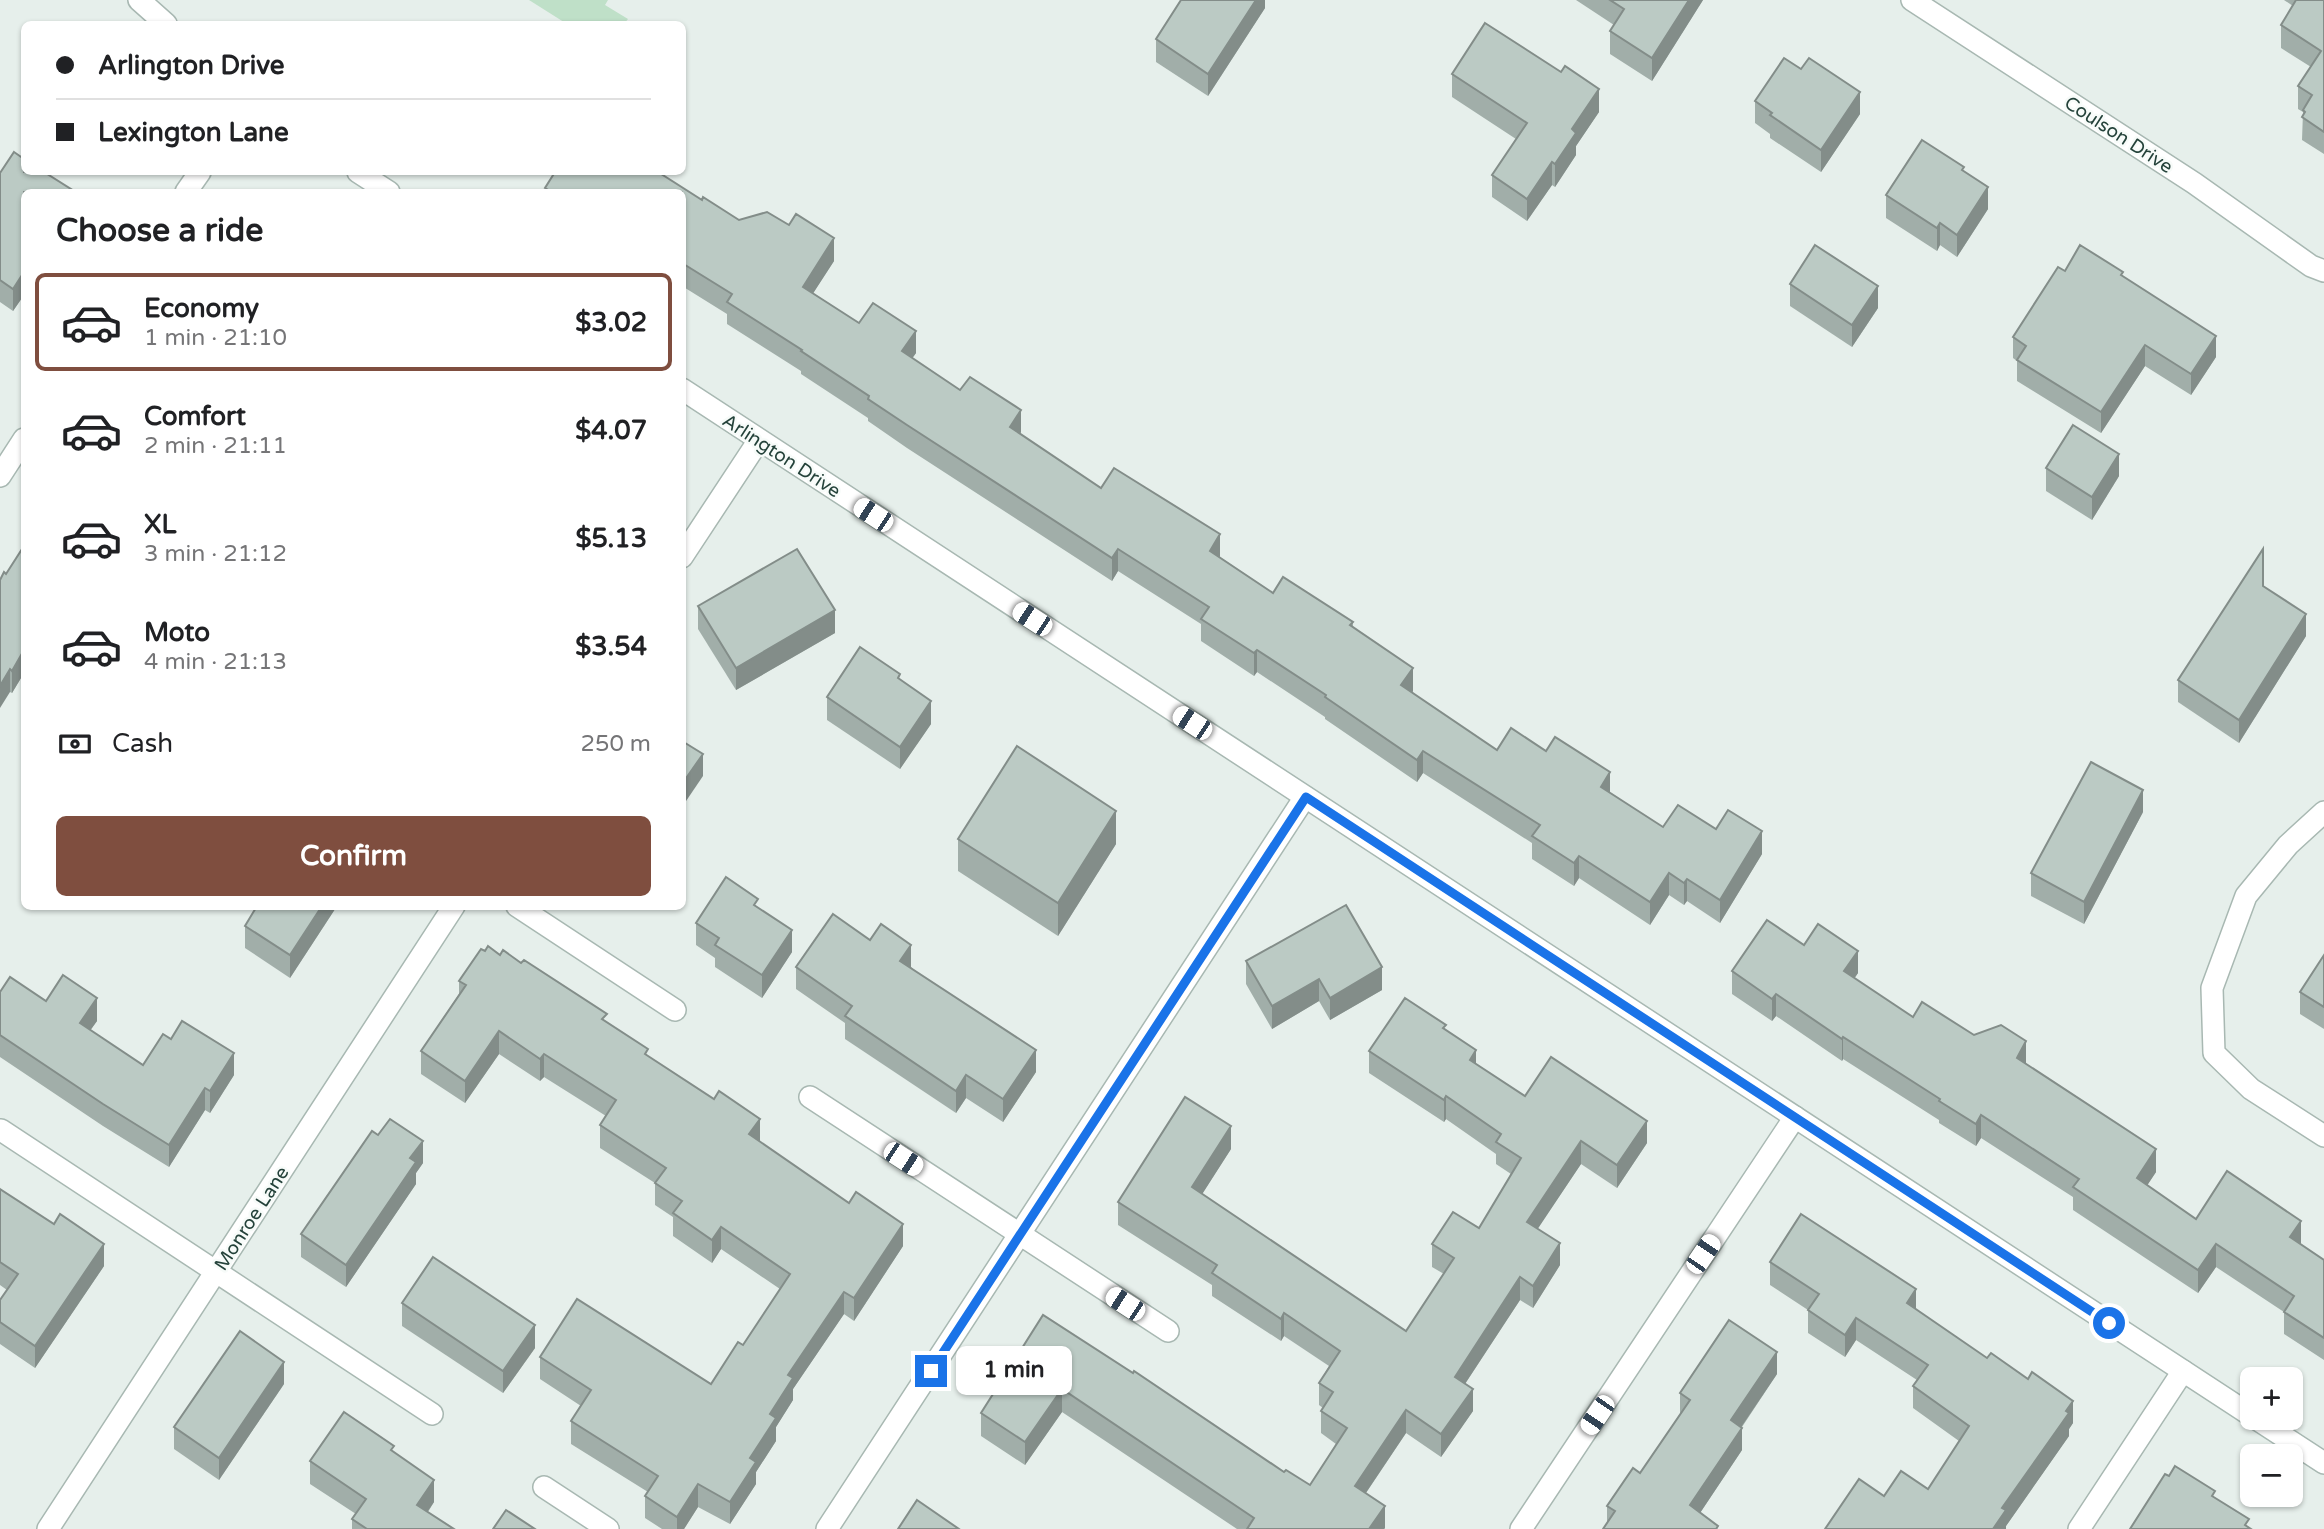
<!DOCTYPE html>
<html lang="en">
<head>
<meta charset="utf-8">
<style>
  body { margin:0; font-family:"Varela Round",sans-serif; background:#f2f2f2; color:#202124; height:100vh; display:flex; flex-direction:column; font-size:26px; white-space:nowrap }
  * { box-sizing:border-box; margin:0 }
  p { font-size:23px; color:#757577 }
  .icon { flex:none; width:38px; height:38px; fill:none; stroke:currentColor; stroke-width:2; stroke-linecap:round; stroke-linejoin:round }
  .map { position:relative; flex:1; overflow:hidden }
  .side { position:absolute; left:21px; top:189px; width:665px; height:721px; display:flex; flex-direction:column; background:#fff; border-radius:10px; box-shadow:0 2px 5px #0004 }
  .side>* { flex:none }
  .guide { position:absolute; left:21px; top:21px; width:665px; height:154px; border-radius:10px; box-shadow:0 2px 5px #0004; display:grid; align-content:center; height:154px; padding:0 35px; background:#fff }
  .controls { position:absolute; left:2240px; top:1367px; display:grid; gap:14px }
  .controls a { display:grid; place-items:center; width:63px; height:63px; border-radius:10px; background:#fff; box-shadow:0 2px 5px #0004; font-size:35px }
  .end { position:absolute; width:32px; height:32px; margin:-16px; border:9px solid #1a73e8; background:#fff; box-shadow:0 0 0 4px #fff }
  .from { border-radius:50% }
  .bubble { position:absolute; height:49px; border-radius:10px; background:#fff; box-shadow:0 2px 5px #0004; font-size:23px; font-weight:700; line-height:49px; text-align:center }
  .car { position:absolute; width:21px; height:42px; margin:-21px -10px; border-radius:9px; box-shadow:0 0 5px 2px #0007; background:linear-gradient(#fff 24%,#345 0 40%,#fff 0 76%,#345 0 86%,#fff 0) }
  .guide b { display:flex; align-items:center; gap:24px; height:66px; font-size:26px }
  .guide b+b { border-top:2px solid #e0e0e0 }
  .guide i { width:18px; height:18px; background:#202124 }
  ul { padding:0; list-style:none }
  li { display:flex; align-items:center; gap:21px; height:98px; margin:0 14px 10px; padding:0 21px; border:4px solid transparent; border-radius:10px }
  li div { flex:1 }
  li b { display:block; font-size:26px }
  li em { font-style:normal; font-weight:700 }
  li.active { border-color:#7f4e3f }
  li>.icon { width:63px; height:63px; stroke-width:1.5 }
  h2 { padding:0 35px; font-size:32px; line-height:84px }
  .pay { display:flex; align-items:center; gap:18px; height:77px; padding:0 35px; font-size:26px }
  .pay p { margin-inline-start:auto }
  .primary-button { display:flex; gap:14px; margin-top:auto; padding:14px 35px }
  .primary-button a { flex:1; height:80px; border-radius:10px; background:#7f4e3f; color:#fff; font-size:28px; font-weight:700; line-height:80px; text-align:center }
  .map>svg:first-child { display:block }
  .green { fill:#bfe0c8 }
  .lines { fill:none; stroke-linecap:round; stroke-linejoin:round }
  .minor-casing { stroke:#a8b8b2; stroke-width:24 }
  .minor { stroke:#fff; stroke-width:21 }
  .wall { fill:#a1aea9 }
  .shaded-wall { fill:#838d89 }
  .building { fill:#bbcac4; stroke:#838d89; stroke-width:2 }
  .route { stroke:#1a73e8; stroke-width:9 }
  .labels { text-anchor:middle; stroke-width:5; stroke-linejoin:round; paint-order:stroke }
  .street-label { font-size:19px; fill:#24423a; stroke:#f7fbf9 }
</style>
</head>
<body>
<div class="map">
<svg width="2324" height="1529" viewBox="0 0 2324 1529">
  <rect width="100%" height="100%" fill="#e6efeb"/>
  <path class="green" d="M529,0h79l-3,5 23,14 -4,5h-57z"/>
  <g class="lines">
    <g class="minor-casing">
      <g id="minor">
        <path d="M139,0l27,24"/>
        <path d="M1912,0l282,183 117,83 13,5"/>
        <path d="M358,172l31,20"/>
        <path d="M186,192l14,-20"/>
        <path d="M682,389l1570,1027"/>
        <path d="M0,476l24,-37"/>
        <path d="M682,557l77,-117"/>
        <path d="M2324,812l-36,33 -42,51 -34,92 2,65 37,36 73,47"/>
        <path d="M517,906l158,104"/>
        <path d="M810,1097l358,234"/>
        <path d="M1,1130l431,284"/>
        <path d="M2255,1418l69,45"/>
        <path d="M544,1487l64,42"/>
        <path d="M48,1529l406,-623"/>
        <path d="M827,1529l478,-732"/>
        <path d="M1521,1529l274,-412"/>
        <path d="M2079,1529l104,-158"/>
      </g>
    </g>
    <use href="#minor" class="minor"/>
  </g>
  <g class="wall">
    <path d="M1265,0v8l-57,88 -52,-34v-23z"/>
    <path d="M1576,0h127l-51,81 -42,-27v-23l4,-6z"/>
    <path d="M2284,0h40v154l-22,-14 1,-28 -5,-3v-23l13,-19 -30,-19v-23l12,-19z"/>
    <path d="M1452,74l147,38 -23,34v9l-21,32 -3,-2 -25,36 -35,-24v-22l24,-36 -64,-42z"/>
    <path d="M1755,101l105,13 -39,58 -51,-34v-4l-15,-11z"/>
    <path d="M1964,171l24,38 -31,48 -17,-12 -3,6 -51,-33v-23z"/>
    <path d="M555,172h103l44,28 1,-3 36,23 28,-8 22,13 7,-11 38,24v23l-21,32 46,30 14,-20 43,28v22l-4,5 48,32 10,-13 51,33v22l-1,2 81,54 13,-20 106,66v23l53,36 10,-16 70,45v5l60,41v23l-1,2 85,57 14,-22 35,23 9,-14 55,35v21l53,34 15,-22 38,24 12,-19 34,21v23l-42,69 -33,-22 -3,4 -15,-10 -19,30 -71,-47 -5,8 -42,-27v-16l-109,-70 -6,9 -92,-63v-2l-68,-45 -3,4 -53,-35v-17l-83,-53 -6,10 -205,-133 -39,-27v-3l-67,-44v-3l-74,-47v-10l-45,-28v-94h-137v-4z"/>
    <path d="M0,173l74,19h-50v103l-11,16 -13,-9z"/>
    <path d="M2065,271l58,5 93,81 -25,38 -46,-29 -44,67 -84,-52v-20l-4,-3v-21z"/>
    <path d="M1790,284l88,24 -26,39 -62,-41z"/>
    <path d="M2046,468l73,8 -27,44 -46,-29z"/>
    <path d="M24,546v127l-12,20 -2,-1 -4,-118z"/>
    <path d="M2263,586l43,50 -67,107 -61,-41v-22z"/>
    <path d="M698,606l137,27 -99,57 -38,-61z"/>
    <path d="M900,680l31,44 -31,45 -73,-49v-23z"/>
    <path d="M2143,812l-59,112 -53,-28v-23z"/>
    <path d="M958,839l158,5 -58,92 -100,-65z"/>
    <path d="M257,906h80l-47,72 -45,-30v-22z"/>
    <path d="M758,908l34,44 -30,46 -47,-31v-9l-19,-13v-22z"/>
    <path d="M870,940l41,27 125,105 -33,50 -37,-24 -10,15 -111,-74v-16l-49,-34v-22z"/>
    <path d="M1804,945l54,28 -4,5 59,39 61,18 52,28 -1,1 131,108 -9,13 49,34 104,25 24,16v100l-40,-26v-22l-68,-45 -18,26 -125,-83v-13l-92,-59 -5,8 -37,-23v-3l-96,-61 -1,2 -66,-45 -4,5 -40,-27v-23z"/>
    <path d="M485,951l15,4 107,67 41,34 111,86 144,104 -49,75 -10,-7 -51,75v11l-17,27v14l-20,31v12l-26,40 -32,-17 -14,22h-22l-17,-11v-22l3,-4 -77,-48v-23l10,-15 -41,-27v-22l171,27 32,-39 37,-56 -59,-40 -9,14 -39,-27v-19l-18,-12v-22l-55,-35v-23l6,-9 -62,-39 -4,4 -41,-27 -34,49 -44,-29v-23l38,-57v-13z"/>
    <path d="M2324,955v74l-24,-15v-22z"/>
    <path d="M1246,961l136,29 -52,30 -11,-19 -47,28 -26,-45z"/>
    <path d="M0,992l46,9 51,20 -7,9 53,35 91,10 -24,38 -5,-3 -36,57 -66,-41 -103,-69z"/>
    <path d="M1446,1030l30,35 49,31 122,47 -30,45 -36,-24 -44,65 23,36 -27,43 -13,-8 -55,84 8,27 -32,46 -35,-24 -40,60 19,35 -1,1h-147l-175,-117 -37,53 -44,-29v-23l62,-98 241,157 26,13 26,-41 -15,-11v-22l2,-3 -4,-3v-22l10,-17 -45,-30 -3,5 -69,-45v-11l-94,-60v-23l113,-53 -29,45 204,137 38,-57 -12,-7v-23l47,-16 32,-54 -15,-10v-10l-50,-35 -2,3 -75,-49v-22z"/>
    <path d="M378,1135l45,28 -7,10v11l-70,103 -45,-30v-23z"/>
    <path d="M0,1189l104,77 -69,102 -35,-24v-44l7,-10 -7,-5z"/>
    <path d="M1770,1262l146,47 157,114 -4,6v7l-63,90v3l-122,-33 44,-7 31,-48 -46,-33v-22l4,-6 -61,-40 -11,17 -37,-24v-23l-38,-25z"/>
    <path d="M402,1303l133,45 -32,45 -101,-67z"/>
    <path d="M1777,1374l-35,53v23l-42,63 18,16 -111,-7v-16l33,-33 40,-59v-21z"/>
    <path d="M284,1384l-65,96 -45,-31v-22z"/>
    <path d="M394,1452l40,50 -6,10 26,17h-102v-10l4,-5 -46,-30v-23z"/>
  </g>
  <g class="shaded-wall">
    <path d="M1256,0h9v8l-57,88v-22z"/>
    <path d="M1689,0h14l-51,81v-23z"/>
    <path d="M1599,89v23l-23,34v9l-21,32v-23l17,-35z"/>
    <path d="M1860,92v22l-39,58v-22z"/>
    <path d="M1552,162v23l-25,36v-22z"/>
    <path d="M1988,187v22l-31,48v-22z"/>
    <path d="M1940,223v22l-3,6v-23z"/>
    <path d="M834,238v23l-31,48v-22z"/>
    <path d="M24,272v23l-11,16v-22z"/>
    <path d="M1878,286v22l-26,39v-22z"/>
    <path d="M916,331v22l-14,20v-22z"/>
    <path d="M2216,336v21l-25,38v-21z"/>
    <path d="M2145,345v21l-44,67v-21z"/>
    <path d="M1021,410v22l-11,18v-23z"/>
    <path d="M2119,454v22l-27,44v-23z"/>
    <path d="M1220,534v22l-10,17v-22z"/>
    <path d="M1118,549v22l-6,10v-23z"/>
    <path d="M835,610v23l-99,57v-22z"/>
    <path d="M2306,614v22l-67,107v-23z"/>
    <path d="M24,650v23l-12,20v-22z"/>
    <path d="M1257,650v22l-3,4v-23z"/>
    <path d="M1413,668v23l-12,17v-23z"/>
    <path d="M10,669v23l-10,16v-22z"/>
    <path d="M931,701v23l-31,45v-22z"/>
    <path d="M1423,751v22l-6,9v-22z"/>
    <path d="M703,754v22l-21,31v-23z"/>
    <path d="M1610,772v22l-9,-7z"/>
    <path d="M2143,790v22l-59,112v-22z"/>
    <path d="M1116,811v33l-58,92v-33z"/>
    <path d="M1762,831v23l-42,69v-23z"/>
    <path d="M1579,856v22l-5,8v-23z"/>
    <path d="M1669,873v22l-19,30v-23z"/>
    <path d="M1687,879v22l-3,4v-22z"/>
    <path d="M322,906h15l-47,72v-23z"/>
    <path d="M792,930v22l-30,46v-23z"/>
    <path d="M911,945v22l-11,16v-22z"/>
    <path d="M1858,951v22l-14,21v-23z"/>
    <path d="M1382,967v23l-52,30v-22z"/>
    <path d="M1319,979v22l-47,28v-23z"/>
    <path d="M1776,994v22l-4,5v-22z"/>
    <path d="M97,998v23l-17,24v-22z"/>
    <path d="M499,1031v23l-34,49v-22z"/>
    <path d="M1843,1037v22l-1,2v-22z"/>
    <path d="M2026,1041v22l-9,18v-23z"/>
    <path d="M1036,1050v22l-33,50v-23z"/>
    <path d="M1476,1050v23l-6,-13z"/>
    <path d="M234,1053v22l-24,38v-22z"/>
    <path d="M544,1054v23l-4,4v-22z"/>
    <path d="M966,1075v23l-10,15v-22z"/>
    <path d="M205,1088v22l-36,57v-22z"/>
    <path d="M1446,1096v23l-2,3v-22z"/>
    <path d="M1981,1115v23l-5,8v-22z"/>
    <path d="M760,1119v22l-11,16v-23z"/>
    <path d="M1647,1121v22l-30,45v-23z"/>
    <path d="M1231,1126v23l-39,61v-23z"/>
    <path d="M423,1141v22l-7,10v11l-70,103v-22l64,-107z"/>
    <path d="M1581,1141v23l-54,81v-23z"/>
    <path d="M2156,1149v23l-19,29v-23z"/>
    <path d="M2301,1221v23l-11,-7z"/>
    <path d="M903,1224v22l-49,75v-23z"/>
    <path d="M721,1227v22l-9,14v-23z"/>
    <path d="M1560,1243v22l-27,43v-22z"/>
    <path d="M104,1244v22l-69,102v-22z"/>
    <path d="M2216,1244v23l-18,26v-23z"/>
    <path d="M1520,1277v23l-65,99v-22z"/>
    <path d="M1916,1289v22l-9,-8z"/>
    <path d="M844,1292v22l-51,75v11l-17,27v14l-20,31v12l-26,40v-22l58,-127z"/>
    <path d="M1284,1313v23l-3,5v-22z"/>
    <path d="M1856,1318v22l-11,17v-22z"/>
    <path d="M535,1325v23l-32,45v-22z"/>
    <path d="M1777,1352v22l-46,68v-22z"/>
    <path d="M284,1362v22l-65,96v-22z"/>
    <path d="M1062,1389v23l-37,53v-23z"/>
    <path d="M1473,1389v22l-32,46v-23z"/>
    <path d="M2073,1401v22l-4,6v7l-63,90v3h-13l9,-21z"/>
    <path d="M1406,1410v23l-51,76v-23z"/>
    <path d="M1742,1428v22l-52,78v-23z"/>
    <path d="M434,1480v22l-17,25v-22z"/>
    <path d="M698,1484v23l-14,22h-7v-12z"/>
    <path d="M1385,1506v22l-1,1h-15z"/>
  </g>
  <g class="building">
    <path d="M1181,0h75l-48,74 -52,-35z"/>
    <path d="M1610,0h79l-37,58 -42,-27 14,-22z"/>
    <path d="M2296,0h28v132l-22,-15 3,-5 -2,-2 9,-15 -14,-9 23,-35 -40,-26z"/>
    <path d="M1485,23l76,49 4,-6 34,23 -27,40 4,4 -21,31 -3,-2 -25,37 -35,-24 35,-52 -75,-49z"/>
    <path d="M1784,58l17,11 8,-11 51,34 -39,58 -51,-35 2,-2 -17,-12z"/>
    <path d="M1922,140l42,27 -2,3 26,17 -31,48 -17,-12 -3,5 -51,-33z"/>
    <path d="M14,152l10,7v13h20l30,19 -1,1h-49v80l-11,17 -13,-9v-107z"/>
    <path d="M555,172h103l44,28 1,-3 36,23 28,-8 22,13 7,-11 38,24 -31,49 56,36 14,-20 43,28 -14,20 58,39 10,-13 51,33 -11,17 91,61 13,-20 106,66 -10,17 63,42 10,-16 70,45 -3,3 63,43 -12,17 96,65 14,-22 35,23 9,-14 55,35 -9,15 62,40 15,-22 38,24 12,-19 34,21 -42,69 -33,-21 -3,4 -15,-10 -19,29 -71,-46 -5,7 -42,-27 8,-11 -117,-74 -6,9 -92,-63 1,-2 -69,-45 -3,3 -53,-34 8,-12 -91,-58 -6,9 -205,-133 -39,-26 1,-3 -68,-45 1,-1 -75,-48 5,-8 -50,-31v-71h-130l-7,-4z"/>
    <path d="M1815,245l63,41 -26,39 -62,-41z"/>
    <path d="M2080,245l43,27 -2,3 95,61 -25,38 -46,-29 -44,67 -84,-52 9,-14 -13,-9 45,-70 7,4z"/>
    <path d="M2073,425l46,29 -27,43 -46,-29z"/>
    <path d="M24,546v104l-12,21 -2,-2 -10,17v-106l4,-8 2,2z"/>
    <path d="M797,549l38,61 -99,58 -38,-62z"/>
    <path d="M2263,549v37l43,28 -67,106 -61,-40z"/>
    <path d="M860,647l40,27 -2,4 33,23 -31,46 -73,-50z"/>
    <path d="M682,741l21,13 -21,30z"/>
    <path d="M1017,746l99,65 -58,92 -100,-64z"/>
    <path d="M2091,762l52,28 -59,112 -53,-29z"/>
    <path d="M726,877l32,22 -4,6 38,25 -30,45 -47,-30 4,-7 -23,-15z"/>
    <path d="M1346,905l36,62 -52,31 -11,-19 -47,27 -26,-45z"/>
    <path d="M257,906h65l-32,49 -45,-29z"/>
    <path d="M833,914l37,26 11,-16 30,21 -11,16 136,89 -33,49 -37,-24 -10,16 -111,-75 7,-10 -56,-39z"/>
    <path d="M1767,920l37,25 14,-21 40,27 -14,20 69,46 9,-15 52,33 27,-10 25,16 -9,17 139,91 -19,29 59,41 31,-48 74,50 -11,16 34,23v78l-40,-26 10,-16 -78,-52 -18,26 -125,-83 6,-8 -98,-64 -5,9 -37,-23 1,-2 -97,-62 -1,2 -66,-45 -4,5 -40,-28z"/>
    <path d="M488,946l12,9 3,-5 18,13 3,-3 83,54 -5,5 46,30 -3,5 69,45 5,-8 41,28 -11,15 100,69 7,-11 47,32 -49,74 -10,-6 -56,83 5,3 -23,36 6,4 -26,40 6,4 -26,40 -32,-18 -21,33 -32,-21 13,-20 -87,-55 20,-31 -51,-33 37,-58 134,85 27,-42 5,3 47,-71 -69,-47 -9,13 -39,-27 9,-12 -27,-18 11,-15 -66,-43 16,-25 -72,-46 -4,5 -41,-28 -34,50 -44,-30 45,-66 -7,-4 22,-32 4,2z"/>
    <path d="M2324,955v52l-24,-15z"/>
    <path d="M63,975l34,23 -17,25 63,42 20,-31 8,5 11,-18 52,32 -24,38 -5,-3 -36,57 -66,-41 -103,-69v-43l10,-15 36,24z"/>
    <path d="M1405,998l41,27 -3,3 33,22 -6,10 55,36 26,-39 96,64 -30,44 -36,-24 -54,81 33,21 -27,43 -13,-9 -65,100 18,12 -32,45 -35,-24 -51,76 30,20 -16,23h-122l7,-11 -192,-129 -37,53 -44,-29 62,-98 90,58 1,-2 150,101 2,-2 24,15 37,-57 -26,-17 12,-19 -14,-9 21,-32 -56,-38 -3,6 -69,-46 5,-8 -99,-63 67,-105 46,29 -39,61 214,144 48,-73 -22,-14 21,-32 26,16 42,-70 -25,-16 5,-8 -55,-38 -2,4 -75,-49z"/>
    <path d="M390,1119l33,22 -13,17 6,4 -70,103 -45,-31 71,-103 6,4z"/>
    <path d="M0,1189l54,35 6,-10 44,30 -69,102 -35,-24v-22l18,-26 -18,-12z"/>
    <path d="M1801,1214l115,75 -9,14 80,55 4,-5 37,26 4,-7 41,29 -7,10 3,2 -67,95 4,2 -13,19h-168l34,-50 25,17 17,-25 27,18 41,-63 -56,-40 15,-21 -72,-47 -11,17 -37,-25 11,-16 -49,-32z"/>
    <path d="M433,1257l102,68 -32,46 -101,-68z"/>
    <path d="M1729,1320l48,32 -46,68 11,8 -52,77 28,21 -2,3h-113l12,-18 -8,-5 26,-38 7,5 50,-73 -10,-7z"/>
    <path d="M240,1331l44,31 -65,96 -45,-31z"/>
    <path d="M344,1412l50,34 -3,4 43,30 -17,25 37,24h-87l-15,-10 14,-20 -56,-38z"/>
    <path d="M2175,1466l40,25 -3,5 37,23 -4,6 6,4h-121l35,-55 4,2z"/>
    <path d="M917,1500l42,29h-61z"/>
    <path d="M506,1510l29,19h-42z"/>
  </g>
  <g class="lines">
    <path class="route" d="M931,1371l375,-574 803,526"/>
  </g>
  <g class="labels">
    <g class="street-label">
      <text transform="translate(2119 134) rotate(33)" y="7">Coulson Drive</text>
      <text transform="translate(782 455) rotate(33)" y="7">Arlington Drive</text>
      <text transform="translate(251 1218) rotate(-57)" y="7">Monroe Lane</text>
    </g>
  </g>
</svg>
<div class="controls">
<a>+</a>
<a>−</a>
</div>
<i class="end from" style="left:2109px;top:1323px"></i>
<i class="end" style="left:931px;top:1371px"></i>
<div class="bubble" style="left:956px;top:1346px;width:116px">1 min</div>
<i class="car" style="left:873px;top:515px;rotate:303deg"></i>
<i class="car" style="left:1032px;top:619px;rotate:303deg"></i>
<i class="car" style="left:1192px;top:723px;rotate:303deg"></i>
<i class="car" style="left:903px;top:1159px;rotate:123deg"></i>
<i class="car" style="left:1703px;top:1254px;rotate:34deg"></i>
<i class="car" style="left:1125px;top:1304px;rotate:303deg"></i>
<i class="car" style="left:1597px;top:1415px;rotate:214deg"></i>
<div class="guide">
<b><i class="from"></i>Arlington Drive</b>
<b><i></i>Lexington Lane</b>
</div>
<section class="side">
<h2>Choose a ride</h2>
<ul>
<li class="active"><svg class="icon" aria-label="car" viewBox="0 0 24 24"><path d="M5 17H2v-5l4-1 3-4h7l3 4 3 1v5h-3M9 17h6M6 11h13"/><circle cx="7" cy="17" r="2"/><circle cx="17" cy="17" r="2"/></svg><div><b>Economy</b><p>1 min · 21:10</p></div><em>$3.02</em></li>
<li><svg class="icon" aria-label="car" viewBox="0 0 24 24"><path d="M5 17H2v-5l4-1 3-4h7l3 4 3 1v5h-3M9 17h6M6 11h13"/><circle cx="7" cy="17" r="2"/><circle cx="17" cy="17" r="2"/></svg><div><b>Comfort</b><p>2 min · 21:11</p></div><em>$4.07</em></li>
<li><svg class="icon" aria-label="car" viewBox="0 0 24 24"><path d="M5 17H2v-5l4-1 3-4h7l3 4 3 1v5h-3M9 17h6M6 11h13"/><circle cx="7" cy="17" r="2"/><circle cx="17" cy="17" r="2"/></svg><div><b>XL</b><p>3 min · 21:12</p></div><em>$5.13</em></li>
<li><svg class="icon" aria-label="car" viewBox="0 0 24 24"><path d="M5 17H2v-5l4-1 3-4h7l3 4 3 1v5h-3M9 17h6M6 11h13"/><circle cx="7" cy="17" r="2"/><circle cx="17" cy="17" r="2"/></svg><div><b>Moto</b><p>4 min · 21:13</p></div><em>$3.54</em></li>
</ul>
<div class="pay"><svg class="icon" aria-label="cash" viewBox="0 0 24 24"><path d="M3 7h18v10H3z"/><circle cx="12" cy="12" r="2"/></svg>Cash<p>250 m</p></div>
<div class="primary-button"><a>Confirm</a></div>
</section>
</div>
</body>
</html>
